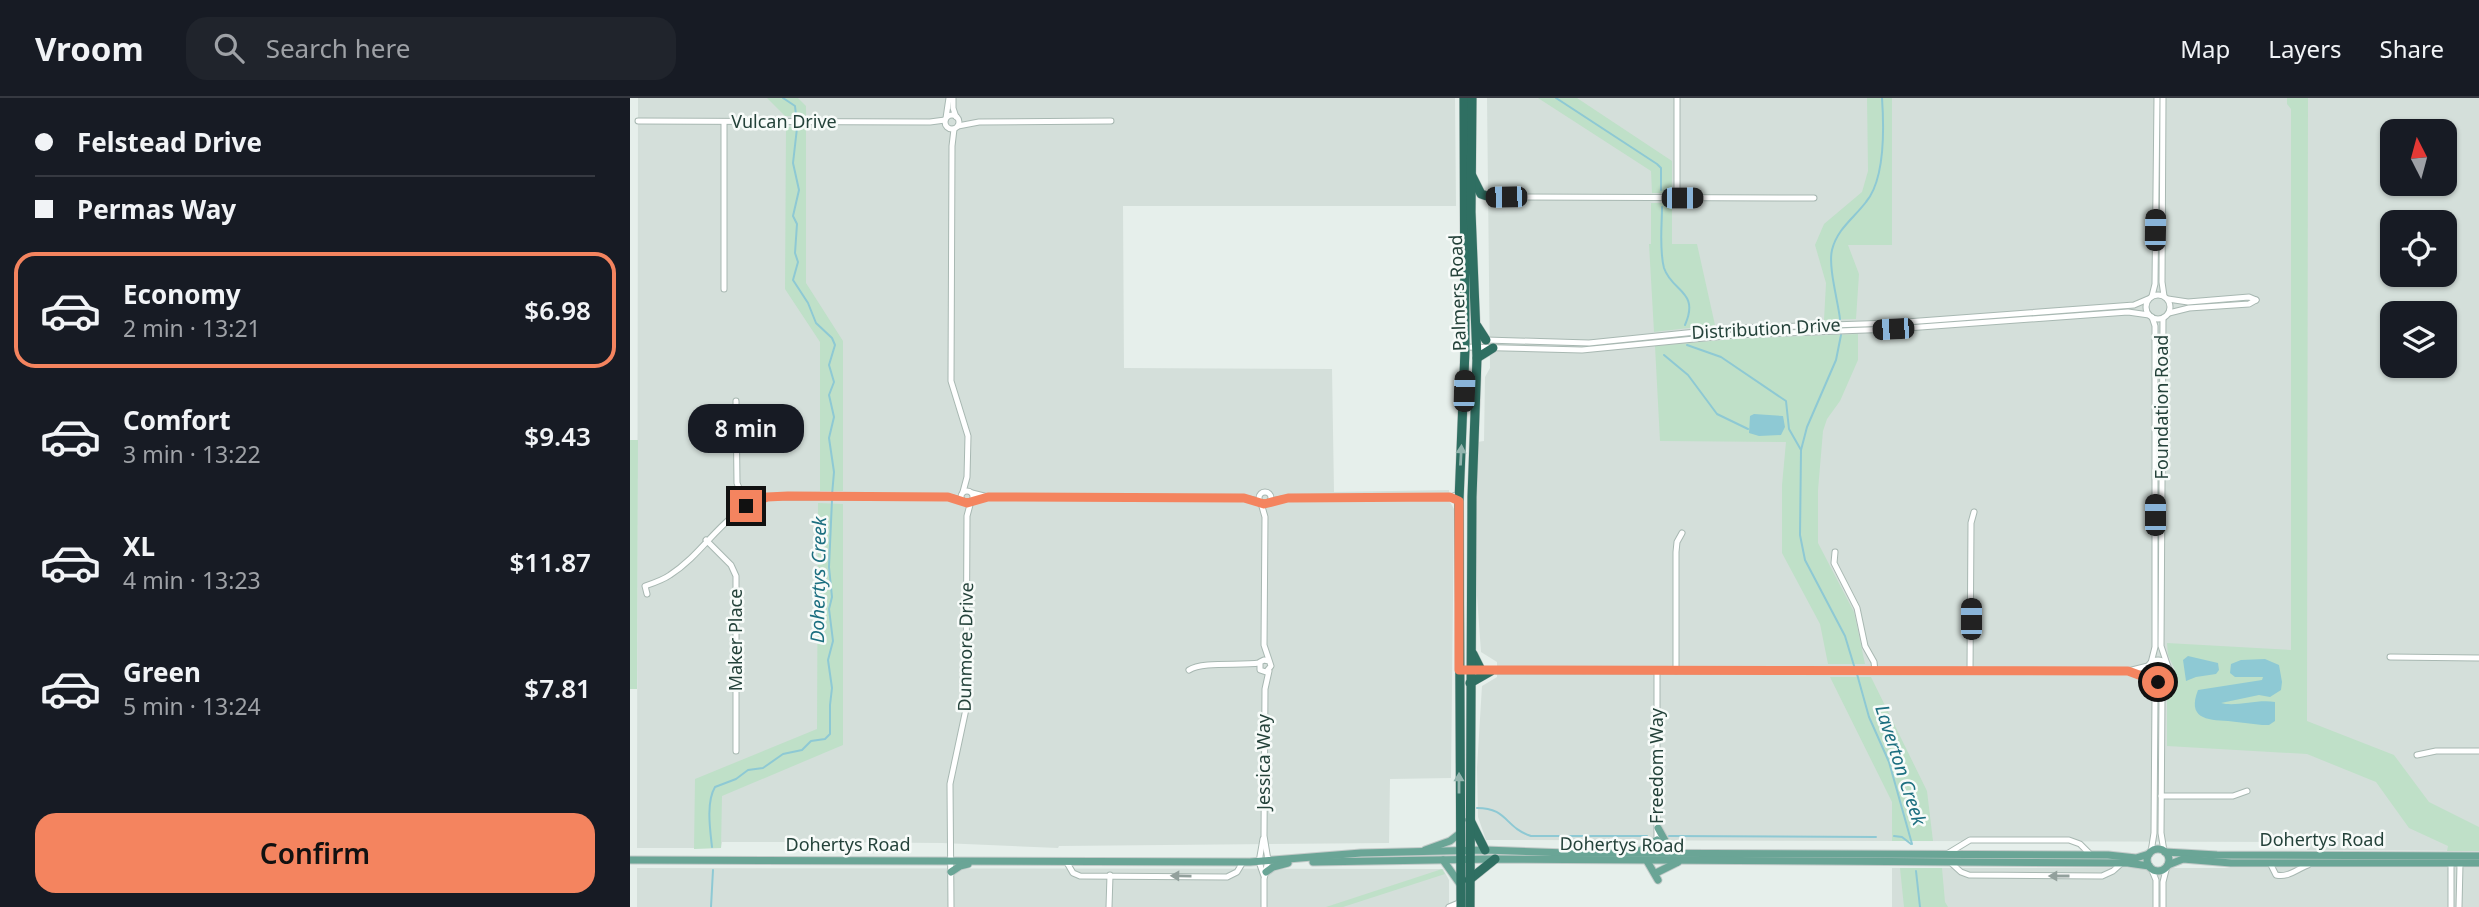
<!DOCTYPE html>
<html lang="en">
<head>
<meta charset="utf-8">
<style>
  body { margin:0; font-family:"Noto Sans",sans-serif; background:#20242c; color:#f1f3f6; height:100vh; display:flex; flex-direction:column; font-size:26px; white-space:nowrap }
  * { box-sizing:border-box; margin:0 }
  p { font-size:23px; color:#9ea1a6 }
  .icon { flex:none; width:38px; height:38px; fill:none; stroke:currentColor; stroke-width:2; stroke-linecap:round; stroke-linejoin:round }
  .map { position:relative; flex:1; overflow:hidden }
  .panel { display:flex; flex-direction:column; background:#171b24; width:630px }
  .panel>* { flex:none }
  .banner { display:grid; align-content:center; height:154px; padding:0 35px; background:#171b24 }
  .needle { width:46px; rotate:354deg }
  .tools { position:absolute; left:1750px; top:21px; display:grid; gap:14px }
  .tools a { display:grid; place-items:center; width:77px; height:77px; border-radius:14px; background:#171b24; box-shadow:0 2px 5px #0004; font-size:35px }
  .end { position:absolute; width:32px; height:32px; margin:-16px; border:9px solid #f4845f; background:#111; box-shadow:0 0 0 4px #111 }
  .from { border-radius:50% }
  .bubble { position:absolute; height:49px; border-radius:21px; background:#171b24; box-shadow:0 2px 5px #0004; font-size:23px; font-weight:600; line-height:49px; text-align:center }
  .car { position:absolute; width:21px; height:42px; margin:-21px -10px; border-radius:9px; box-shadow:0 0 5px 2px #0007; background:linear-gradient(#222 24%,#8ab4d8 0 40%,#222 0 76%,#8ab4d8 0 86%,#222 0) }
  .banner b { display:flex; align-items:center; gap:24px; height:66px; font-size:26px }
  .banner b+b { border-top:2px solid #363941 }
  .banner i { width:18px; height:18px; background:#f1f3f6 }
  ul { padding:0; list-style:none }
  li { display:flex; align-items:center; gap:21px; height:116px; margin:0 14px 10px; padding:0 21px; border:4px solid transparent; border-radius:21px }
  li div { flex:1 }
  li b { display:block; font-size:26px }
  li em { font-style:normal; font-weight:600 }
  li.selected { border-color:#f4845f }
  li>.icon { width:63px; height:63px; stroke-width:1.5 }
  .cta { display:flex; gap:14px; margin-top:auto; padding:14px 35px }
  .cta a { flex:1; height:80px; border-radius:21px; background:#f4845f; color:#111; font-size:28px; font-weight:600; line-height:80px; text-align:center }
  header { display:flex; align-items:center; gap:42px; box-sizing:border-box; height:98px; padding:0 35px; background:#171b24; border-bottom:2px solid #363941 }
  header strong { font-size:33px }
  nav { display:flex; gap:38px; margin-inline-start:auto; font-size:24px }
  .search { width:490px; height:63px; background:#20242c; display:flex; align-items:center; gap:18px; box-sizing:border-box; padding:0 24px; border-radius:21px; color:#9ea1a6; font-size:26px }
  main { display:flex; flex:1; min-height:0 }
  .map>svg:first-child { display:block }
  .built { fill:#d4dfda; fill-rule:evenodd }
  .green { fill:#bfe0c8 }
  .water { fill:#8ec9d4 }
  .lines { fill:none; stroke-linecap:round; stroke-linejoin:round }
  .stream { stroke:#8ec9d4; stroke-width:2 }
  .minor-casing { stroke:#a8b8b2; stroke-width:7 }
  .major-casing { stroke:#c2cac8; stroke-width:9 }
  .highway-casing { stroke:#c2cac8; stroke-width:10 }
  .minor { stroke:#fff; stroke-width:5 }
  .major { stroke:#6aa596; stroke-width:7 }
  .highway { stroke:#2f6f62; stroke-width:9 }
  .oneway { fill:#93b5ae }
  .oneway2 { fill:#92a09c }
  .route { stroke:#f4845f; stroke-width:9 }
  .labels { text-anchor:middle; stroke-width:5; stroke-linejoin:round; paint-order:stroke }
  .street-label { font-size:18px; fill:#24423a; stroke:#f7fbf9 }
  .water-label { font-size:19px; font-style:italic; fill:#1c6f80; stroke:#f7fbf9 }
</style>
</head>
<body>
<header>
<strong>Vroom</strong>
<div class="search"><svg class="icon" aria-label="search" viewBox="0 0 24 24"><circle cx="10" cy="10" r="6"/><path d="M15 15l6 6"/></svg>Search here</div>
<nav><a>Map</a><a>Layers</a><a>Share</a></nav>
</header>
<main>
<section class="panel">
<div class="banner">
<b><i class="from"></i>Felstead Drive</b>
<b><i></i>Permas Way</b>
</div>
<ul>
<li class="selected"><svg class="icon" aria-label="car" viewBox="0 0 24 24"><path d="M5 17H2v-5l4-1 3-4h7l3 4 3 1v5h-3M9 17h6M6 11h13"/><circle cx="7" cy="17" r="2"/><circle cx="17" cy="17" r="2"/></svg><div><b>Economy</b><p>2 min · 13:21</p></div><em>$6.98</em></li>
<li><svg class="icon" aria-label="car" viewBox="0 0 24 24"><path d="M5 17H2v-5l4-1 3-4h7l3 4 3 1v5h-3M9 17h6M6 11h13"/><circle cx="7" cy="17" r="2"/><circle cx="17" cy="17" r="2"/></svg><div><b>Comfort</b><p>3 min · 13:22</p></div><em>$9.43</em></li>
<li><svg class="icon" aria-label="car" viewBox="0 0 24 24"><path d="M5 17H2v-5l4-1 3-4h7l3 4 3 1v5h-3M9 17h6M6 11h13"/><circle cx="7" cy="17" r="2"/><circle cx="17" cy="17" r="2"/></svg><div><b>XL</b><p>4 min · 13:23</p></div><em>$11.87</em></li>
<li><svg class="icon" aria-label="car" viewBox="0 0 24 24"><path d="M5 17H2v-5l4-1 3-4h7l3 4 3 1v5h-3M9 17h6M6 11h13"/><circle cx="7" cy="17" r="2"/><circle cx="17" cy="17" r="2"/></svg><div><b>Green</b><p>5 min · 13:24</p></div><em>$7.81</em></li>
</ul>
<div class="cta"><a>Confirm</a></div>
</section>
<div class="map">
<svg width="1849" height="809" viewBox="0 0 1849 809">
  <rect width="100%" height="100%" fill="#e6efeb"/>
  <g class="built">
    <path d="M8,0h817l1,108h-333l1,162 208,1 2,123 115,-2 1,12 4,7 -3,269 -61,1 -1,64 -330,3 -1,2 -116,-5 -134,-1v-3h-3l-1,3h-82l-1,6h-84z"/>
    <path d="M857,0h992v753l-172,-1v-8l-821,-2 -8,-23 -1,-49 5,-82 15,-9v-15l-16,-10 -4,-56v-154l7,-1 1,-64 5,-9zM1762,33h53v53h-53zM1762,124h53v53h-53zM1762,215h53v53h-53z"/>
    <path d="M7,770l806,1 6,11v27h-812z"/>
    <rect x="1262" y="770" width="587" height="39"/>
  </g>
  <g class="green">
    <path d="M137,0h31l8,8v10h-21z"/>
    <path d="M908,0h39l95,63v26l-7,6h-13l-1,-22z"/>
    <path d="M1237,0h25v147h-44l11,29 -3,45 -32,1 2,-37 -11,-38 9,-21 38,-32 6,-21z"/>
    <path d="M1657,0h21l-1,623 87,34 35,47 50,25v24h-32l1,-5 -39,-18 -33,-46 -69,-28 -140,-8v-57l8,-19 -7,-15 -1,-12 124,7v-541l-4,-5z"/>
    <path d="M156,29h20v156l37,58v150h-23v-149l-35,-53z"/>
    <path d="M1021,105h21v41h25l18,81 -61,7 -5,-88h2z"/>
    <path d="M1228,236v26l-18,41 -13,18 -4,12 -5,59v53l36,69 11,52h-37l-8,-40 -38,-71v-68l4,-43 -126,-1 -5,-95 80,-7z"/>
    <path d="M0,342h8l-1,249h-7z"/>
    <path d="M188,405l25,1v241l-121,51 -1,52 -27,1 1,-70 122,-50z"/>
    <path d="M1200,579h41l56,114 6,50h-41v-39z"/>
    <path d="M1270,770h42l3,34 3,5h-44z"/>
    <path d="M812,771l3,5 -102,33h-17z"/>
  </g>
  <g class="water">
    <path d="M1124,316l29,2 2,11 -4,8 -22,1 -10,-3 1,-17z"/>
    <path d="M1558,558l30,7 1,7 -3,4 -20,3 -10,4 -3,-21z"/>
    <path d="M1635,561l14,6 3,17 -1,8 -11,7 -11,-2 -38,8c15,4 36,-4 54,-1v19l-6,4h-7c-11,-1 -23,-3 -34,-4 -22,-1 -41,-3 -30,-31l64,-10 1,-3h-28l-5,-4 1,-9 10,-4z"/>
  </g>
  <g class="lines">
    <g class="stream">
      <path d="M153,0l12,8 1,9"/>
      <path d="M926,0l101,66 4,4v22"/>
      <path d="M167,30l-4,35 6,27 -6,26 4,8 -2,29 3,9 -5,18 15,23 8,20 16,15 3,7 -6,20 5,17 -5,13 5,22 -5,21 5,34 -2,23"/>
      <path d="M1032,109c0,19 -3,42 2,61 8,24 36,23 21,57"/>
      <path d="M1210,221c-2,-18 -12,-52 -8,-69 5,-21 22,-32 34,-48 19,-23 18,-75 16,-104"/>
      <path d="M1211,237l-5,25 -29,67 -6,23 -1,85 5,25 40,76 10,33"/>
      <path d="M1057,247l34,12 65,44 3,28 12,21"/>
      <path d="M1034,257l24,20 29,39 31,15"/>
      <path d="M1227,576l12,43 20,45 23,82"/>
      <path d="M847,710c31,0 27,19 54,28h116"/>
      <path d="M1039,738l207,1"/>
      <path d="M1264,738l8,1 9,7"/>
      <path d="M82,749c-2,-18 -6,-45 3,-60l21,-8 12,-9 15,-2 20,-14 19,-4 9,-9 14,-2 5,-5v-29l2,-17 -4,-28 5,-19 -4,-32 3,-12 -3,-30 3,-67"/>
      <path d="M1286,773l4,36"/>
      <path d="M81,809l2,-37"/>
    </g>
    <g class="minor-casing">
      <g id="minor">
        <path d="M323,0v10l3,9"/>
        <path d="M1047,0v100"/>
        <path d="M1533,0l-1,184 2,14"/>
        <circle cx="322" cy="24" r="7"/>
        <path d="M316,20l3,-20"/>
        <path d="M8,23l292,1 15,-2"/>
        <path d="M94,24v167"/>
        <path d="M328,28l21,-4 132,-1"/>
        <path d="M324,31l-2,17 -1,235 17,55 -1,41 -4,15"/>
        <path d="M858,99l326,1"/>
        <circle cx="1528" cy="209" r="12"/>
        <path d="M1522,198l3,-12 2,-186"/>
        <path d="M1538,201l20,3 61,-5 7,3"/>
        <path d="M1539,215l20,-5 60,-4 7,-4"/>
        <path d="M1533,220l-2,328 6,18"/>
        <path d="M856,242l103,3 146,-15 158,-5 241,-18 14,-6"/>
        <path d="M835,249l117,3 153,-15 158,-6 235,-17 21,3"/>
        <path d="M106,303l1,82 9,23"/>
        <circle cx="337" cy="399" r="6"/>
        <circle cx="635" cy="400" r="6"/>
        <path d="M342,395l16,4 256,1 15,3"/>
        <path d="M640,403l18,-3 162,-1 9,-3"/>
        <path d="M631,405l4,14 -1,128 7,21 -5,6 -6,-2v-8l4,-2 5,1"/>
        <path d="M76,442l25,25 5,11v175"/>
        <path d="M1205,454l-1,11 23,45 8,38 9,16 1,9"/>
        <path d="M17,496l-2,-8c9,-3 18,-6 25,-11 38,-25 50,-61 97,-78h181l14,3"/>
        <path d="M1760,559l89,1"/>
        <circle cx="1528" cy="573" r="11"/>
        <path d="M1521,565l4,-16v-321l-3,-9"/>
        <path d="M559,572c13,-9 52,-4 70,-7"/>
        <path d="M860,573h638l20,-5"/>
        <path d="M1027,573v183"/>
        <path d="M1046,573v-119l1,-10 5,-9"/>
        <path d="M1340,573l1,-148 3,-11"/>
        <path d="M1787,657l19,-4h43"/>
        <path d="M1531,698h72l14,-5"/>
        <path d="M633,741l-4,23 5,14"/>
        <path d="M1534,753l-3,-18 1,-136 3,-17"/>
        <path d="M1521,754l3,-19 1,-136 -4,-17"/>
        <path d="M1317,756l23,-14h99l11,4 11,11"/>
        <path d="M436,763l7,12 7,3 147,1 10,-5 6,-10"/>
        <path d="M1320,764l11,10 8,3 133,1 11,-5 10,-9"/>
        <path d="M1640,765l6,12c12,3 21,-6 32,-10"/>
        <path d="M1521,770l5,12v27"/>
        <path d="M321,809l-1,-123 16,-75 1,-193 4,-15"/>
        <path d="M479,809l1,-32"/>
        <path d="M634,809v-28l4,-19 -4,-24 1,-147 4,-18"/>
        <path d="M819,809l12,-5"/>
        <path d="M1533,809v-25l4,-16"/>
        <path d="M1821,809v-43"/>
        <path d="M1829,809l1,-43"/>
      </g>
    </g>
    <g class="major-casing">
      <g id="major">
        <path d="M1028,730l14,25"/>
        <circle cx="1528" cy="762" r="11"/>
        <path d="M795,752l25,-9 9,-7"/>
        <path d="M1008,754l19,-12"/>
        <path d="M1535,754l52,3 262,1"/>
        <path d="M0,762l620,2 111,-9 124,-3 81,3 542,2 28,3 13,-4"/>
        <path d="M813,762l17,24"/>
        <path d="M1017,763l11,19"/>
        <path d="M683,764l182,-3 633,4 21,3"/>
        <path d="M1538,767l15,-6 48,4h248"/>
        <path d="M321,774l9,-6 8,-2"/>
        <path d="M636,774l7,-5 15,-4"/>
        <path d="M1028,774l20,-10"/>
      </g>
    </g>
    <g class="highway-casing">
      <g id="highway">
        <path d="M842,78l9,18 9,3"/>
        <path d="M847,228l9,14"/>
        <path d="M847,260l16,-10"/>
        <path d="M843,556l8,16"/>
        <path d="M840,585l21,-12"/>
        <path d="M840,722l15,30"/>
        <path d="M839,782l26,-21"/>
        <path d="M831,809l-2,-406 6,-151 -1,-252"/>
        <path d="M840,809l2,-410 5,-139 -6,-146 1,-114"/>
      </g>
    </g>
    <use href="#minor" class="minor"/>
    <use href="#major" class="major"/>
    <use href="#highway" class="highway"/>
  </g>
  <defs><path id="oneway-solid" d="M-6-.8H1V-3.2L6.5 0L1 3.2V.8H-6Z" transform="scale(1.75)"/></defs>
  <g class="oneway">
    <use href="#oneway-solid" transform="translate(831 357) rotate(-87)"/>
    <use href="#oneway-solid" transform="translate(829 685) rotate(-90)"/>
  </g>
  <g class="oneway2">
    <use href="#oneway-solid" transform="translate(551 778) rotate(-179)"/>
    <use href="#oneway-solid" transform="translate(1429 778) rotate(-180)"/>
  </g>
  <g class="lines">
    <path class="route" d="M116,408l21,-9 21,-1 160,1 19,6 21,-6 256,1 20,6 24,-6 162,-1 9,4v169l669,1 30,11"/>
  </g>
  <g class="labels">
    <g class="street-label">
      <text x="154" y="30">Vulcan Drive</text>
      <text transform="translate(828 195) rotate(-92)" y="6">Palmers Road</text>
      <text transform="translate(1136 231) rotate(-3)" y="6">Distribution Drive</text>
      <text transform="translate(1532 309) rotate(-90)" y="6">Foundation Road</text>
      <text transform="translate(106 542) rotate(-90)" y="6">Maker Place</text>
      <text transform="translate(336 549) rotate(-89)" y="6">Dunmore Drive</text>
      <text transform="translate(634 664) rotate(-90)" y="6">Jessica Way</text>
      <text transform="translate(1027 668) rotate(-90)" y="6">Freedom Way</text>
      <text x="1692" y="748">Dohertys Road</text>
      <text x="218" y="753">Dohertys Road</text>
      <text transform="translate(992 747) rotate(1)" y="6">Dohertys Road</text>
    </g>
    <g class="water-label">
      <text transform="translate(188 482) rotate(-89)" y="7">Dohertys Creek</text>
      <text transform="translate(1271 667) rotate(72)" y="7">Laverton Creek</text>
    </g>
  </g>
</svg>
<div class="tools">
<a><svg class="needle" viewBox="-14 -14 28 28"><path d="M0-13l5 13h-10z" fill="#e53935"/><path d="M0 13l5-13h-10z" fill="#9ea1a6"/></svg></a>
<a><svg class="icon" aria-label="locate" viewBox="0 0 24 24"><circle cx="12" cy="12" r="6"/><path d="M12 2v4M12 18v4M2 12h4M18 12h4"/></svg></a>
<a><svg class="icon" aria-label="layers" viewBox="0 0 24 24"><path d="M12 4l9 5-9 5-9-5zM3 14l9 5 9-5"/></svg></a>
</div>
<i class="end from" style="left:1528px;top:584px"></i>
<i class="end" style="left:116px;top:408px"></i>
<div class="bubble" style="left:58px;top:306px;width:116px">8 min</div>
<i class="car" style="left:876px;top:99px;rotate:269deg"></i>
<i class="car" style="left:1052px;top:100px;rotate:90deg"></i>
<i class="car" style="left:1525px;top:132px;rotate:1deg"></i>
<i class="car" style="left:1263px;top:231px;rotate:267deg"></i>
<i class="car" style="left:834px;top:293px;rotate:2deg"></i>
<i class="car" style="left:1525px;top:417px;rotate:0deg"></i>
<i class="car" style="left:1341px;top:521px;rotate:0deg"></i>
</div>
</main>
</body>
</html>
